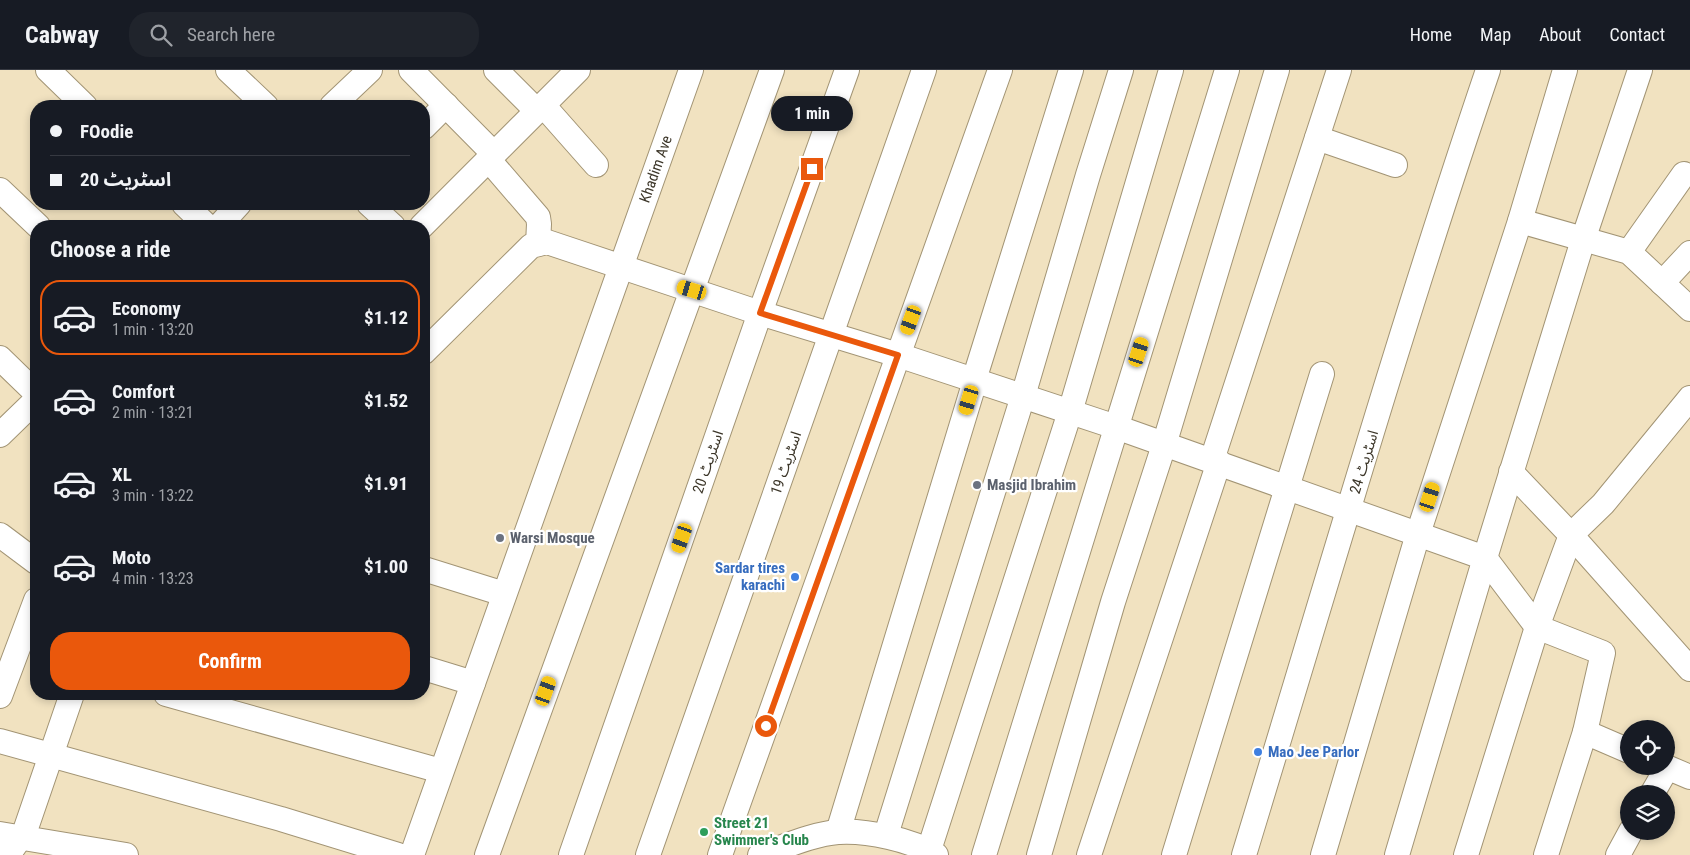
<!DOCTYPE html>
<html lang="en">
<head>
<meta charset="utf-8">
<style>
  body { margin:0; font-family:"Roboto Condensed","Noto Sans Arabic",sans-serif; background:#20242c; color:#f1f3f6; height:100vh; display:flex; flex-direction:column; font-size:19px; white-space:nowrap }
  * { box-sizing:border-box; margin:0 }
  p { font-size:16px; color:#9ea1a6 }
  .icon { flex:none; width:28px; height:28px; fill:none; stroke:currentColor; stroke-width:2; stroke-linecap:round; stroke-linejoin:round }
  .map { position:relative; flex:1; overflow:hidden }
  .drawer { position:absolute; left:30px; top:150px; width:400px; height:480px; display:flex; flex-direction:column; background:#171b24; border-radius:20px; box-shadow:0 2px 8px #0003 }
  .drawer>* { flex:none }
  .banner { position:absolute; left:30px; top:30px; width:400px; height:110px; border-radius:20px; box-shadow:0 2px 8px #0003; display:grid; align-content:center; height:110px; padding:0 20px; background:#171b24 }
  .tools { position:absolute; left:1620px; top:650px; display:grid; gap:10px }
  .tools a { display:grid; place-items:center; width:55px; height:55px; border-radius:50%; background:#171b24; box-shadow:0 2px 8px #0003; font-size:25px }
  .end { position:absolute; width:22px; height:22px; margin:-11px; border:6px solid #ea580c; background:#fff; box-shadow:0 0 0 2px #fff }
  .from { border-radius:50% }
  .bubble { position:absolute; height:35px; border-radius:18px; background:#171b24; box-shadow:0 2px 8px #0003; font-size:16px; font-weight:700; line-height:35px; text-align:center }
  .car { position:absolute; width:15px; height:30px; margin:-15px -8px; border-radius:6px; box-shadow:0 0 4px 1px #0007; background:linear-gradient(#f5c518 24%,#345 0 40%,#f5c518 0 76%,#345 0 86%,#f5c518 0) }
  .banner b { display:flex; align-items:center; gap:18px; height:48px; font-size:19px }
  .banner b+b { border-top:1px solid #363941 }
  .banner i { width:12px; height:12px; background:#f1f3f6 }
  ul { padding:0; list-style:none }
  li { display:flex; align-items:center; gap:15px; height:75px; margin:0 10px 8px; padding:0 10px; border:2px solid transparent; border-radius:20px }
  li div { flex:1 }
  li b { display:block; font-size:19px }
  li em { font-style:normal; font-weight:700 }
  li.current { border-color:#ea580c }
  li>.icon { width:45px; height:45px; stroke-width:1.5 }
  h2 { padding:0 20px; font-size:22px; line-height:60px }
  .action { display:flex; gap:10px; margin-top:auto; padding:10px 20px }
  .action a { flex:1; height:58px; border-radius:20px; background:#ea580c; color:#fff; font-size:20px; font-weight:700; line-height:58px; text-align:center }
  header { display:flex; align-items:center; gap:30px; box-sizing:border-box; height:70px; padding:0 25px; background:#171b24; border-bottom:1px solid #363941 }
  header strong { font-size:24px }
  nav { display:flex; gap:28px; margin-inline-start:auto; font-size:18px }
  .search { width:350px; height:45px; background:#20242c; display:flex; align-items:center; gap:12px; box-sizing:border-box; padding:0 18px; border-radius:20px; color:#9ea1a6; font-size:19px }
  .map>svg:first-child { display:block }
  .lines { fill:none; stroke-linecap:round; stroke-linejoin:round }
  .minor-casing { stroke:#a29474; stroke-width:26 }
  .minor { stroke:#fff; stroke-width:24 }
  .route { stroke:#ea580c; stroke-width:6 }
  .worship-dot { fill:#6b7280; stroke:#fff; stroke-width:2 }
  .shop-dot { fill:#3f7fe0; stroke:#fff; stroke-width:2 }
  .leisure-dot { fill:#2e9e5b; stroke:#fff; stroke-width:2 }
  .labels { text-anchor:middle; stroke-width:4.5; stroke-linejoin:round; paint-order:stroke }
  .street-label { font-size:15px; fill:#3c3629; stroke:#fff }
  .worship-label { font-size:15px; font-weight:bold; fill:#5b616d; stroke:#fff; text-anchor:start }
  .shop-label { font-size:15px; font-weight:bold; fill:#366cbe; stroke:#fff; text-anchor:end }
  .leisure-label { font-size:15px; font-weight:bold; fill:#27864d; stroke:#fff; text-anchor:start }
</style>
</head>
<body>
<header>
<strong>Cabway</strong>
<div class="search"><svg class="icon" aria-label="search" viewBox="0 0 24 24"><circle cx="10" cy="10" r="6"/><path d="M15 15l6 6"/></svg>Search here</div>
<nav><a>Home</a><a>Map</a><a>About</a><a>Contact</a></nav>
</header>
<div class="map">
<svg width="1690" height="785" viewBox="0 0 1690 785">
  <rect width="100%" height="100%" fill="#f1e2c0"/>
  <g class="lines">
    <g class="minor-casing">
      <g id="minor">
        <path d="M48,0l37,36"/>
        <path d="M228,0l38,36"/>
        <path d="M411,0l83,84"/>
        <path d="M496,0l41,41"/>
        <path d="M543,35l53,60"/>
        <path d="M332,36l38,-36"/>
        <path d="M424,57l22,-22"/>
        <path d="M1317,68l78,27"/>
        <path d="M488,89l50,58 1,7 -1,20"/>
        <path d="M0,120l38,36"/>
        <path d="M184,134l23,22"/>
        <path d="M369,134l24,22"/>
        <path d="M1520,151l109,31 61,57"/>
        <path d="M219,156l20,-22"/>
        <path d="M422,156l156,-156"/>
        <path d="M1629,182l55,-78"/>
        <path d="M1662,213l28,-30"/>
        <path d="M424,282l107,-106 16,-4 213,71 138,42 218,72 369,131 52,69 66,26 -18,79 -39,123"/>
        <path d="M0,288l36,35"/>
        <path d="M974,310l97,-310"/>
        <path d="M0,365l36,-35"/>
        <path d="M1212,390l127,-390"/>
        <path d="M1511,402l60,63 119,134"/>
        <path d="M0,465l36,27"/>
        <path d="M424,499l80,25"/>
        <path d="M424,598l49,15"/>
        <path d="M166,624l275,77"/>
        <path d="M0,626l36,-96"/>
        <path d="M1585,662l44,19"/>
        <path d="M0,671l281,78 117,36"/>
        <path d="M1664,696l26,11"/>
        <path d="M1652,724l15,-26"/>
        <path d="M838,762l137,-451"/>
        <path d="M0,764l126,21"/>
        <path d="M886,765l137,-439 65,-221 33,-105"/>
        <path d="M929,780l141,-438 101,-342"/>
        <path d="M8,785l17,-24 47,-137"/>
        <path id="s1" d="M412,785l279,-785"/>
        <path d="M487,785l285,-785"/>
        <path d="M571,785l189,-542 87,-243"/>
        <path d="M648,785l276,-785"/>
        <path d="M720,785l280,-785"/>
        <path d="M760,785c24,-8 53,-21 78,-23 29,-2 74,8 98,23"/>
        <path d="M984,785l243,-785"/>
        <path d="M1039,785l74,-253 51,-157 113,-375"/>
        <path d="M1089,785l130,-393"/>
        <path d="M1174,785l148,-481"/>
        <path d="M1244,785c80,-262 156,-526 244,-785"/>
        <path d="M1323,785l95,-321 102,-313 45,-151"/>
        <path d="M1397,785l88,-297 98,-318 57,-170"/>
        <path d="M1466,785l71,-228 34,-92 32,-31 87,-106"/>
        <path d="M1618,785l13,-24"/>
      </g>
    </g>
    <use href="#minor" class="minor"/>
  </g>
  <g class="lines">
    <path class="route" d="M766,656l132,-371 -138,-42 52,-144"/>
  </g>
  <g class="worship-dot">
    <circle cx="977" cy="415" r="5"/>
    <circle cx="500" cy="468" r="5"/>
  </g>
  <g class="shop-dot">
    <circle cx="795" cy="507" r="5"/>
    <circle cx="1258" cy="682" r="5"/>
  </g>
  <circle class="leisure-dot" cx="704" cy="762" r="5"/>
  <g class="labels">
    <g class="street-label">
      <text dy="5" stroke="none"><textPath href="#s1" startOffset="728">Khadim Ave</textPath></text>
      <text transform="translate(708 392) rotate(-71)" y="5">اسٹریٹ 20</text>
      <text transform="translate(1364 392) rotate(-73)" y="5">اسٹریٹ 24</text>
      <text transform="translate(786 393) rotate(-71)" y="5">اسٹریٹ 19</text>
    </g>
    <g class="worship-label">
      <text x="987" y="420">Masjid Ibrahim</text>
      <text x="510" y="473">Warsi Mosque</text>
    </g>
    <g class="shop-label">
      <text x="785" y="503">Sardar tires<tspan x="785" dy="17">karachi</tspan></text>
      <text x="1268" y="687" text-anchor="start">Mao Jee Parlor</text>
    </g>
    <g class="leisure-label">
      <text x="714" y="758">Street 21<tspan x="714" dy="17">Swimmer's Club</tspan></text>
    </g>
  </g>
</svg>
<div class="tools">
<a><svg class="icon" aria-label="locate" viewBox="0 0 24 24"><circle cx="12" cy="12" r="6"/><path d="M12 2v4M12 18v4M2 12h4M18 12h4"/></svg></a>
<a><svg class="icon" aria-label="layers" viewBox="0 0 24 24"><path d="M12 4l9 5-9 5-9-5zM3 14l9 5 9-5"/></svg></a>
</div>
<i class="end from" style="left:766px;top:656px"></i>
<i class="end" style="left:812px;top:99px"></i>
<div class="bubble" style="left:771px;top:26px;width:82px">1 min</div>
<i class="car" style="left:692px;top:220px;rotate:287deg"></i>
<i class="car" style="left:911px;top:250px;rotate:200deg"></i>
<i class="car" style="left:1139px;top:282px;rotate:18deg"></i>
<i class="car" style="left:969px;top:330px;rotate:197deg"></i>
<i class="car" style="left:1430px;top:427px;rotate:18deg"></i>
<i class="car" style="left:682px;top:468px;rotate:199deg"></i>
<i class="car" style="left:546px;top:621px;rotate:20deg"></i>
<div class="banner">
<b><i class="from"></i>FOodie</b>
<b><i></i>اسٹریٹ 20</b>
</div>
<section class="drawer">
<h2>Choose a ride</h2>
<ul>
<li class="current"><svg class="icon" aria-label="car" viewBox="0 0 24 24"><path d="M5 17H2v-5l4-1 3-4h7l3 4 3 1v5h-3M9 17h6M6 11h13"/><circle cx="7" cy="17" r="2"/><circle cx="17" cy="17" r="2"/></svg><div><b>Economy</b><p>1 min · 13:20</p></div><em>$1.12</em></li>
<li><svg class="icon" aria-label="car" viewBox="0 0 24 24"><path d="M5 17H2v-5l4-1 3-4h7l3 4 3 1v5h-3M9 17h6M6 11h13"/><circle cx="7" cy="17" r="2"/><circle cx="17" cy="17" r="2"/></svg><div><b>Comfort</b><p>2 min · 13:21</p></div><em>$1.52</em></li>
<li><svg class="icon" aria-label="car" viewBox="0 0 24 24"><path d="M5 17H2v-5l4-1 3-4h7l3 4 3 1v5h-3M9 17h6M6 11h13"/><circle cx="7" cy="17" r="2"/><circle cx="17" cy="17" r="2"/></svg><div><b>XL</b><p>3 min · 13:22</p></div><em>$1.91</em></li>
<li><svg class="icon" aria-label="car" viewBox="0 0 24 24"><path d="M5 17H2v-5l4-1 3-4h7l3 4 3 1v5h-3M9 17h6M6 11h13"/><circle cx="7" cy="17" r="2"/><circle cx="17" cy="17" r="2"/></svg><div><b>Moto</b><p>4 min · 13:23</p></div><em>$1.00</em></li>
</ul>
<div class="action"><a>Confirm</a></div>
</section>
</div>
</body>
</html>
